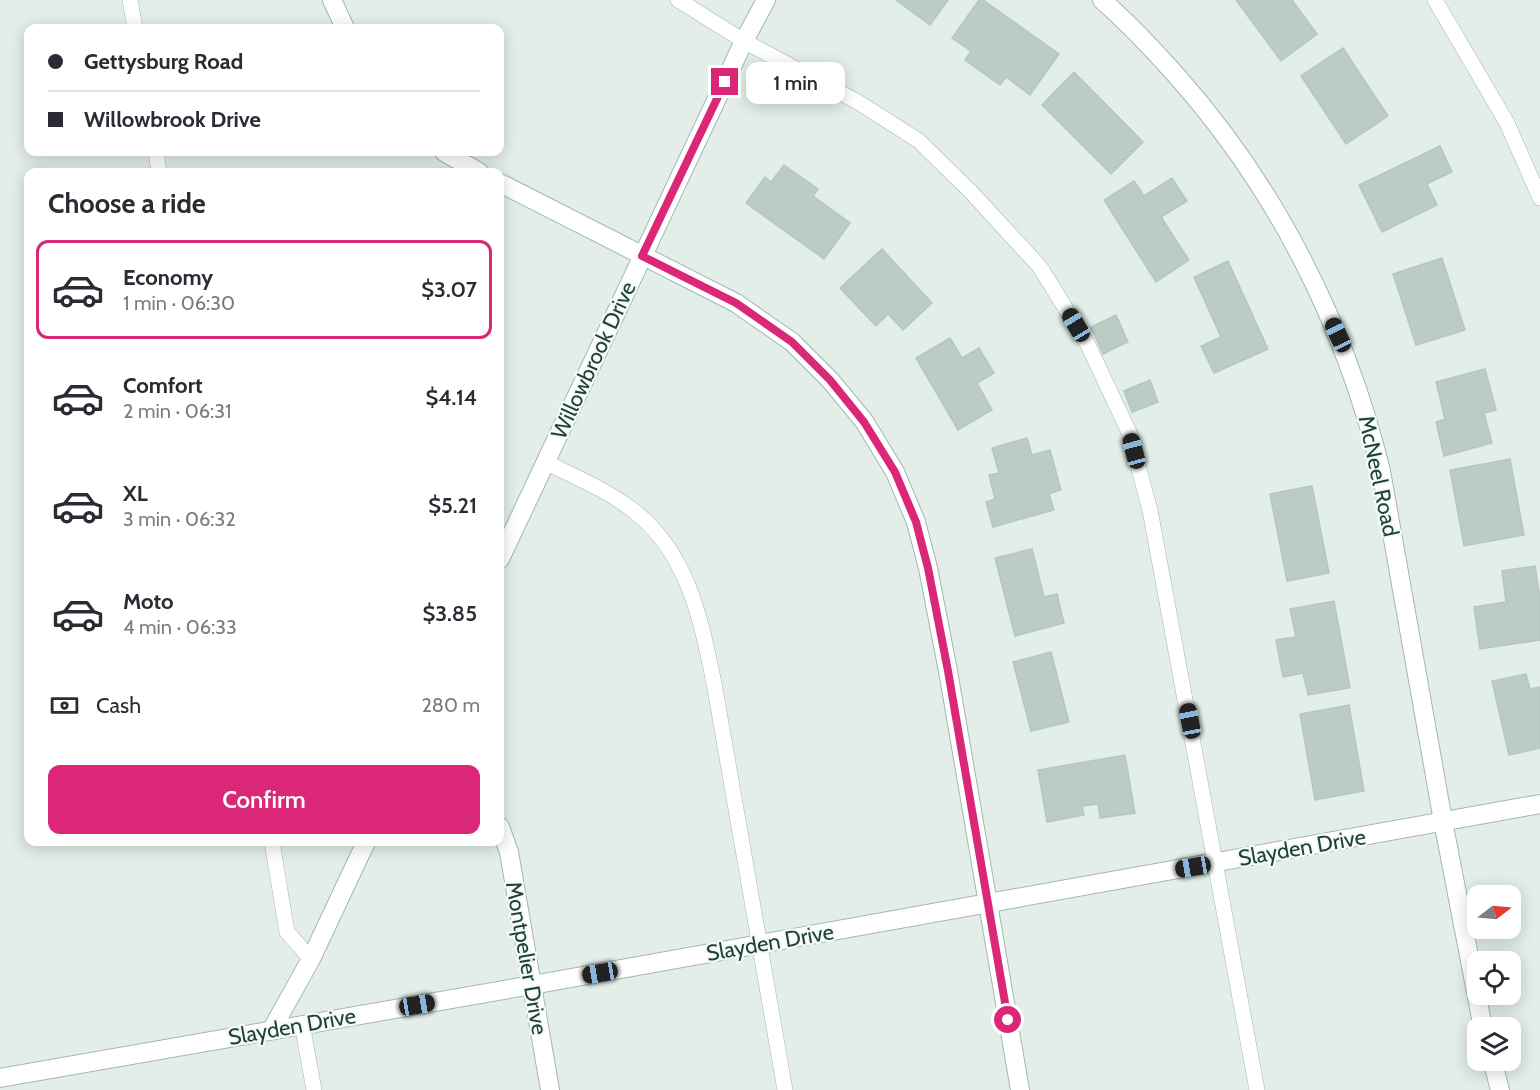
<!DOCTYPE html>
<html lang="en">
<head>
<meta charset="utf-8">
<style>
  body { margin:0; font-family:Cabin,sans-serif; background:#f2f2f3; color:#2b2b33; height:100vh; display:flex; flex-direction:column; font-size:22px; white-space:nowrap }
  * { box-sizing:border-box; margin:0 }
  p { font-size:20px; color:#7c7c81 }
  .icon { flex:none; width:33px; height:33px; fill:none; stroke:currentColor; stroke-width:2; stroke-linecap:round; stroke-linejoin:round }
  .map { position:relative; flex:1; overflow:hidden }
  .side { position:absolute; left:24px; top:168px; width:480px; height:678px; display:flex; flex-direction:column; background:#fff; border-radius:12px; box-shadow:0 3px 15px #0003 }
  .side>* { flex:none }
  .hud { position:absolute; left:24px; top:24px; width:480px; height:132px; border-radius:12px; box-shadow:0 3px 15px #0003; display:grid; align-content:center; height:132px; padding:0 24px; background:#fff }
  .needle { width:39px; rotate:74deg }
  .fabs { position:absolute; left:1467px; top:885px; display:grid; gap:12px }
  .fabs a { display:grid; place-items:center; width:54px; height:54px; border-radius:12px; background:#fff; box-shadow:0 3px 15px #0003; font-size:30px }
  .end { position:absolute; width:27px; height:27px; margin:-14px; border:8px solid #db2777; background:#fff; box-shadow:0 0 0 3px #fff }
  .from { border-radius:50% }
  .bubble { position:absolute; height:42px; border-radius:12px; background:#fff; box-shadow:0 3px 15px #0003; font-size:20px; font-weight:600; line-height:42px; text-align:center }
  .car { position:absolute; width:18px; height:36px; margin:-18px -9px; border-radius:8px; box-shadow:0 0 4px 2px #0007; background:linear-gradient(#222 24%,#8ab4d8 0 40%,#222 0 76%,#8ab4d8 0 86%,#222 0) }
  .hud b { display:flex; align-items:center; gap:21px; height:57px; font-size:22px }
  .hud b+b { border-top:2px solid #e1e1e2 }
  .hud i { width:15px; height:15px; background:#2b2b33 }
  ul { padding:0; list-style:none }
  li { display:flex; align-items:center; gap:18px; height:99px; margin:0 12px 9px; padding:0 12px; border:3px solid transparent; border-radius:12px }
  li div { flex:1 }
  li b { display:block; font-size:22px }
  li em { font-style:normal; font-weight:600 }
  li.active { border-color:#db2777 }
  li>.icon { width:54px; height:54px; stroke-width:1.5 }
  h2 { padding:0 24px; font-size:27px; line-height:72px }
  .pay { display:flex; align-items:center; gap:15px; height:66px; padding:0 24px; font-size:22px }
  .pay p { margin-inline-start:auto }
  .button { display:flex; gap:12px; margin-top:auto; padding:12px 24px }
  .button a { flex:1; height:69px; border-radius:12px; background:#db2777; color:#fff; font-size:24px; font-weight:600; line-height:69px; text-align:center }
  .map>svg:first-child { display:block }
  .building { fill:#baccc4; stroke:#b4c8be; stroke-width:1.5 }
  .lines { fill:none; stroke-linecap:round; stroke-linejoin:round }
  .service-casing { stroke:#a5b7af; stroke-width:16 }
  .minor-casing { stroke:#a5b7af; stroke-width:20 }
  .service { stroke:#fff; stroke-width:15 }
  .minor { stroke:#fff; stroke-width:18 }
  .route { stroke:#db2777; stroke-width:8 }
  .labels { text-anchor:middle; stroke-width:4.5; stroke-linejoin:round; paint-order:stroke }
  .street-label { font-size:22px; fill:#204136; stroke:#f4faf6 }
</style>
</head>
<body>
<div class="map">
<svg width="1540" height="1090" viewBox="0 0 1540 1090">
  <rect width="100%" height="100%" fill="#e3eee8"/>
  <g class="building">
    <path d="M896,0h52l-18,25z"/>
    <path d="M979,0h4l76,54 -29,41 -24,-18 -6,8 -35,-25 6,-9 -19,-13z"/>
    <path d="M1236,0h56l25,34 -36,27z"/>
    <path d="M1343,48l45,68 -42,28 -45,-68z"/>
    <path d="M1074,72l69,70 -32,32 -69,-69z"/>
    <path d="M1440,146l12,26 -25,12 10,21 -55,27 -23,-47z"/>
    <path d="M784,165l34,24 -5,7 37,27 -26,36 -78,-56 19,-26 6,5z"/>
    <path d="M1172,178l15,23 -26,16 28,43 -33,22 -52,-82 30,-19 10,15z"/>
    <path d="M882,249l50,54 -29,27 -15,-16 -12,12 -36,-38z"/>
    <path d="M1442,258l23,72 -49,15 -23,-71z"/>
    <path d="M1228,261l40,88 -54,24 -13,-27 20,-9 -27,-60z"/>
    <path d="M1116,315l12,27 -25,12 -12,-27z"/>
    <path d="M950,338l12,20 17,-10 15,25 -17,10 15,27 -34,20 -42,-72z"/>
    <path d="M1485,369l11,41 -12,3 8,30 -48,13 -8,-34 9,-3 -9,-37z"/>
    <path d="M1150,380l8,22 -26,10 -8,-21z"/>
    <path d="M1027,438l5,17 18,-5 11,40 -12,4 5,16 -61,17 -7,-25 9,-3 -6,-24 10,-2 -7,-25z"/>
    <path d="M1510,459l14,76 -60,11 -14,-76z"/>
    <path d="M1312,486l17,87 -42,8 -17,-87z"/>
    <path d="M1032,549l12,48 13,-3 7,29 -49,13 -20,-78z"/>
    <path d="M1535,566l5,32v42l-60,9 -6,-42 32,-5 -4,-31z"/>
    <path d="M1334,601l16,87 -42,7 -5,-22 -20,4 -7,-37 20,-3 -6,-28z"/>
    <path d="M1051,652l18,70 -38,9 -18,-69z"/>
    <path d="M1526,674l4,15 10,-2v61l-31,7 -17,-74z"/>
    <path d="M1349,705l15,86 -49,9 -15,-86z"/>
    <path d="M1125,755l10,58 -35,5 -2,-14 -16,2 2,9 -37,7 -9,-52z"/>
  </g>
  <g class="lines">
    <g class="service-casing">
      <g id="service">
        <path d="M130,0l5,28"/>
        <path d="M678,0l66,41 114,61 61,39 52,51 69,75 48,78 41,87 21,78 107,580"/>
        <path d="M1435,0l72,123 33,75"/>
        <path d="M156,152l3,20"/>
        <path d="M545,462c30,15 62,28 89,49 54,42 67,109 80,172l71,407"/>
        <path d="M272,842l15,90 24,27"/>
        <path d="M302,1024l12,66"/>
      </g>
    </g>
    <g class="minor-casing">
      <g id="minor">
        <path d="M332,0l13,28"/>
        <path d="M1102,0c26,23 50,48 73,74 101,113 170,250 206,397l62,350 40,207"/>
        <path d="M444,152l35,20"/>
        <path d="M500,183l236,120 56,39 38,38 34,41 31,51 21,50 12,46 20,103 72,419"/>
        <path d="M500,559l244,-518 22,-41"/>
        <path d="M500,827l9,25 41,238"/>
        <path d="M272,1029l39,-70 55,-117"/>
        <path d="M1492,1060l8,30"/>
        <path d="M0,1078l532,-93 1008,-181"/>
      </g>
    </g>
    <use href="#service" class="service"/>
    <use href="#minor" class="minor"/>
  </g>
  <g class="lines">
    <path class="route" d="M725,82l-83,174 94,47 56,39 38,38 34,42 31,50 21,50 12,46 20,103 60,349"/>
  </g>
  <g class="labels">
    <g class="street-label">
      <text transform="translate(593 360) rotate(-65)" y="8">Willowbrook Drive</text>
      <text transform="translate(1379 476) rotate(78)" y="8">McNeel Road</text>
      <text transform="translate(1302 847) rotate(-10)" y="8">Slayden Drive</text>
      <text transform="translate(770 942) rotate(-10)" y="8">Slayden Drive</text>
      <text transform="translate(527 958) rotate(80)" y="8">Montpelier Drive</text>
      <text transform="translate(292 1026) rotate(-10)" y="8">Slayden Drive</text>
    </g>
  </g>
</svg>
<div class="fabs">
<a><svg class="needle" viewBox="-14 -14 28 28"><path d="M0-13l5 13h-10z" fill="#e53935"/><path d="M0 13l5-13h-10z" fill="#7c7c81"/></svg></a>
<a><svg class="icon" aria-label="locate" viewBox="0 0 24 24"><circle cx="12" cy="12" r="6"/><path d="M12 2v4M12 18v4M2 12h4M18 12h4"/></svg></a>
<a><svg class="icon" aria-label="layers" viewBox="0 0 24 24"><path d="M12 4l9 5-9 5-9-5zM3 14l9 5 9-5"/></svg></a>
</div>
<i class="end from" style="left:1008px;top:1020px"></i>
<i class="end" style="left:725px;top:82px"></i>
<div class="bubble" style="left:746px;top:62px;width:99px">1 min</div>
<i class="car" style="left:1076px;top:325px;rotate:329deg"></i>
<i class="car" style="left:1338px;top:335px;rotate:335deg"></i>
<i class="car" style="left:1134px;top:451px;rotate:345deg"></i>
<i class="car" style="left:1190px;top:721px;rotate:349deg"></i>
<i class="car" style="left:1193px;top:867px;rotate:260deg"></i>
<i class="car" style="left:600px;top:973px;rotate:260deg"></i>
<i class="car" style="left:417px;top:1005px;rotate:80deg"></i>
<div class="hud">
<b><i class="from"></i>Gettysburg Road</b>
<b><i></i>Willowbrook Drive</b>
</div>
<section class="side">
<h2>Choose a ride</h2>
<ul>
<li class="active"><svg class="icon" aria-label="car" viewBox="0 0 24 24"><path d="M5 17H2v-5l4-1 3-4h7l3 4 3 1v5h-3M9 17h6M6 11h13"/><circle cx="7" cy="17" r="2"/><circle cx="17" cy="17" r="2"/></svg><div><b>Economy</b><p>1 min · 06:30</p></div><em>$3.07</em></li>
<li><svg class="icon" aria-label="car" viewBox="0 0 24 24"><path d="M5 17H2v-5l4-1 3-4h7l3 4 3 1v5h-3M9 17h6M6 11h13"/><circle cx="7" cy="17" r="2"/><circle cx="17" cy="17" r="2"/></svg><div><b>Comfort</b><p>2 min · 06:31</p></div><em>$4.14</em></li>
<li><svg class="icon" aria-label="car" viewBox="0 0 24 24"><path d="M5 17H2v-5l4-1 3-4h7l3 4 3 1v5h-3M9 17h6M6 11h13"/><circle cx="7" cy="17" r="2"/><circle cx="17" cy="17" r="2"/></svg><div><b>XL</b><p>3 min · 06:32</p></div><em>$5.21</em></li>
<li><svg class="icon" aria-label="car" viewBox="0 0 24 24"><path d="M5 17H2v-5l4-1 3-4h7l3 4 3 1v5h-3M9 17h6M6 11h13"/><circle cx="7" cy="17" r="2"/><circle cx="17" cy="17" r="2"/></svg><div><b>Moto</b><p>4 min · 06:33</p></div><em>$3.85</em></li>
</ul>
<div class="pay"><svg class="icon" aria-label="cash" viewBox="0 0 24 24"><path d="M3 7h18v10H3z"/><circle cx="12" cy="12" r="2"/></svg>Cash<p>280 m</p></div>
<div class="button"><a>Confirm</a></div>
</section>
</div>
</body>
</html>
